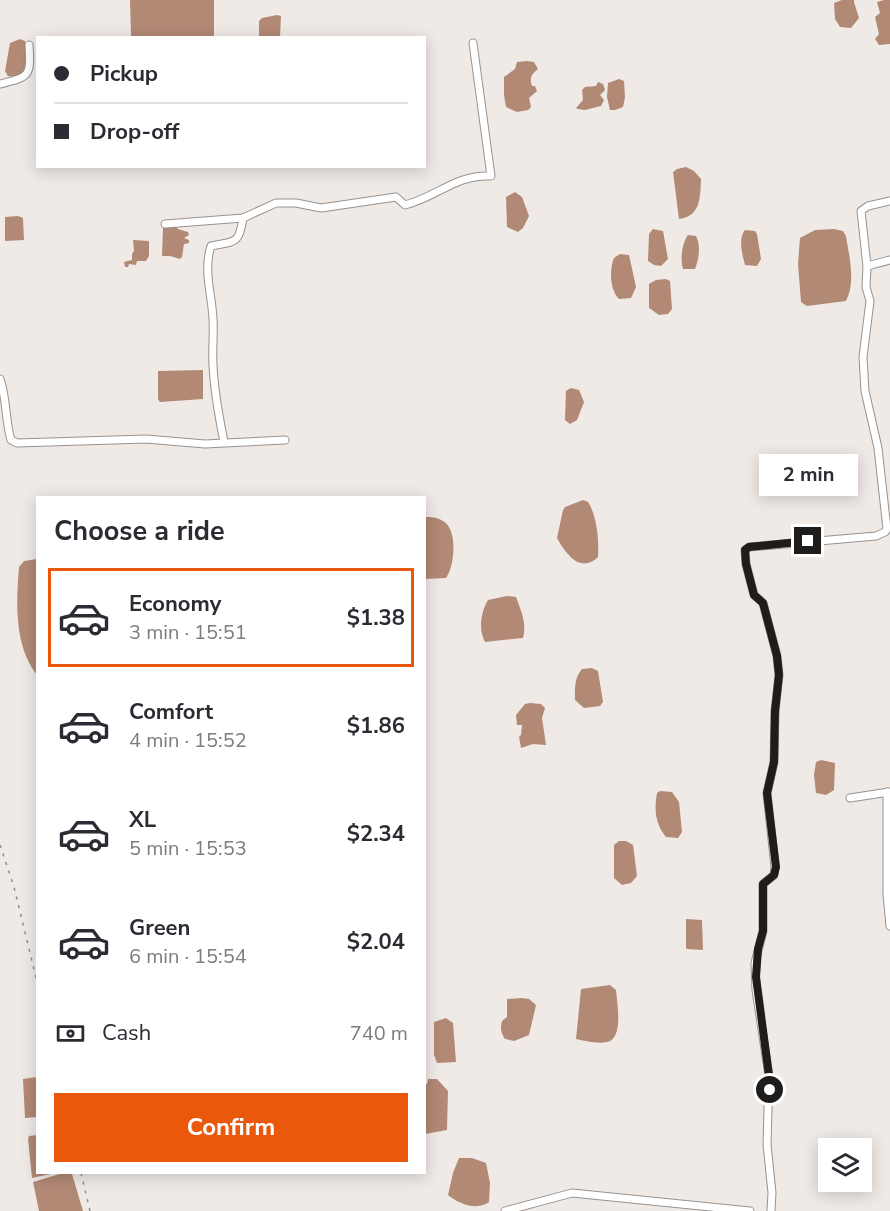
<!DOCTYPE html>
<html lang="en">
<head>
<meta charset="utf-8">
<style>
  body { margin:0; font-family:"Nunito Sans",sans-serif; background:#f7f7f7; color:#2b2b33; height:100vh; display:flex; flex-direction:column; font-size:22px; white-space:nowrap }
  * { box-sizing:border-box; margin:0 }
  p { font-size:20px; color:#7c7c81 }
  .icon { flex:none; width:33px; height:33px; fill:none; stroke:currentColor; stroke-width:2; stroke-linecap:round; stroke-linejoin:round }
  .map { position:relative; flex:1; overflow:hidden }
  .sheet { position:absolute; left:36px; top:496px; width:390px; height:678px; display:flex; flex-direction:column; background:#fff; border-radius:0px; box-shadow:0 3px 15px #0003 }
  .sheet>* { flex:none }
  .top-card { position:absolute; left:36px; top:36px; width:390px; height:132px; border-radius:0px; box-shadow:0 3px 15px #0003; display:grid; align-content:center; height:132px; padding:0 18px; background:#fff }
  .tools { position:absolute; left:818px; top:1138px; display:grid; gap:12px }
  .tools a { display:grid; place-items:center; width:54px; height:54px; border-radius:0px; background:#fff; box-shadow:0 3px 15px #0003; font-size:30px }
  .end { position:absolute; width:27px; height:27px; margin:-14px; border:8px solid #1f1d1c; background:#fff; box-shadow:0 0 0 3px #fff }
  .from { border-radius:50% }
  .bubble { position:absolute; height:42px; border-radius:0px; background:#fff; box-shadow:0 3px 15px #0003; font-size:20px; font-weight:700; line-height:42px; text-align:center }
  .top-card b { display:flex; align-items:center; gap:21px; height:57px; font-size:22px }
  .top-card b+b { border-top:2px solid #e1e1e2 }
  .top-card i { width:15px; height:15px; background:#2b2b33 }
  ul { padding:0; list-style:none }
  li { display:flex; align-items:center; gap:18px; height:99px; margin:0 12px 9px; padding:0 6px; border:3px solid transparent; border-radius:0px }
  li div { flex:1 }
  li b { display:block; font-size:22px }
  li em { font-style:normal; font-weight:700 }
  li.on { border-color:#ea580c }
  li>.icon { width:54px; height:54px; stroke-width:1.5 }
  h2 { padding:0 18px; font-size:27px; line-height:72px }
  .pay { display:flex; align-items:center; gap:15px; height:66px; padding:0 18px; font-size:22px }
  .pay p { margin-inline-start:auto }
  .button { display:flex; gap:12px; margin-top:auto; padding:12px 18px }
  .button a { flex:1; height:69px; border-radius:0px; background:#ea580c; color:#fff; font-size:24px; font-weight:700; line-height:69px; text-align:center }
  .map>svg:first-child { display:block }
  .water { fill:#b28975 }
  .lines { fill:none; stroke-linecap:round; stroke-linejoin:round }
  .minor-casing { stroke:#98928f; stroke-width:9 }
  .minor { stroke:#fff; stroke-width:7 }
  .rail { stroke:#8e8a88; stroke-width:1.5; stroke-dasharray:3 6; stroke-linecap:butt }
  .route { stroke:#1f1d1c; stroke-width:8 }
</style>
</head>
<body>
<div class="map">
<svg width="890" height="1211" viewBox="0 0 890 1211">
  <rect width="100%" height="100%" fill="#f0eae7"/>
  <g class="water">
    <path d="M130,0h84v37h-83z"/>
    <path d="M842,0h12v2l5,16 -8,10 -11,-1 -5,-8 -1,-16z"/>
    <path d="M884,0h6v44l-11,1 -4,-6 4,-5 -4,-17 5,-4 -3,-11z"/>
    <path d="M277,15l4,1 -1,21h-21v-16l3,-3z"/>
    <path d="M20,39l5,2 1,23 -2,10 -7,3 -9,-1 -3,-5 5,-28z"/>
    <path d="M527,61l7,1 4,7c-6,5 -9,8 -6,17h3l2,5 -8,7 2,9 -3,3 -11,2 -11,-5 -2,-12v-18l11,-8 2,-7z"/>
    <path d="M619,79l5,2 1,16 -2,10 -8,3h-5l-3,-13 1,-14z"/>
    <path d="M598,82l5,2 2,6 -5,5 4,5 -3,6 -16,4 -7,-1 -2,-1 7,-8 -1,-10 3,-3 11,-1z"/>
    <path d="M686,167l8,4 7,8c-1,19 0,37 -22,40l-6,-47 4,-3z"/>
    <path d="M515,192l7,5 7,19 -6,12 -5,4 -11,-5 -1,-30z"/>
    <path d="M18,216l5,2 1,22 -19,1v-24z"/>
    <path d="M176,226l2,3 10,3 1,3 -5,3 5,2v3l-5,1 -2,13 -2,2 -10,-3h-8l1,-28z"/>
    <path d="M653,229l10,2 5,28 -7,7 -7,-1 -6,-4 1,-27z"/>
    <path d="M834,229l9,2 3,5c3,20 10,46 0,65l-39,5 -6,-4 -3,-38 2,-26 15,-8z"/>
    <path d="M745,230l10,1 2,3 4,25 -4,7 -12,-1c-3,-11 -7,-27 0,-35z"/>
    <path d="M688,235l8,1c5,9 3,23 -1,33h-12c-3,-10 -1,-26 5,-34z"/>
    <path d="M133,240l16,1v15l-3,5h-9l-1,4 -7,-1 -1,3h-3l-1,-5 8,-2v-6l2,-3z"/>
    <path d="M620,254l9,1 7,32 -5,11 -12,1c-9,-9 -10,-29 -5,-41z"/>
    <path d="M666,279l4,2 2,28 -4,5 -9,1 -10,-7v-24l7,-4z"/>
    <path d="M203,370v29l-43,3 -2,-3v-28z"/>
    <path d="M571,388l8,2 5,12 -7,18 -7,4 -5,-4 1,-29z"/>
    <path d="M583,500l5,2c9,14 11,38 10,55 -18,17 -32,-3 -41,-19l6,-28 2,-3z"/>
    <path d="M424,517c7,0 13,0 19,4 15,8 12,45 3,57l-21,1z"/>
    <path d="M37,559h1l-1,116c-23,-29 -21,-72 -18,-108l5,-6z"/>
    <path d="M507,596l9,1c5,14 11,26 7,41l-38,4c-7,-13 -4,-30 3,-42z"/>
    <path d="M592,668l6,3 5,31 -3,4 -16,2 -9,-8c0,-11 -1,-22 7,-31z"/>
    <path d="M530,703l11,1 4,4 -3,10 4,27 -13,-1 -12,4 -2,-11 2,-2 1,-10h-5l-1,-10 9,-11z"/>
    <path d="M821,760l14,3 -1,27 -8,5 -10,-2 -2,-18 2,-13z"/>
    <path d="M660,791l12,1 7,10 3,30 -4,6 -12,-1c-11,-13 -12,-28 -9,-44z"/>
    <path d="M619,841h7l7,4 4,31 -6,7 -9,2 -8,-7v-33z"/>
    <path d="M686,919l16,1 1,30 -16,-1 -1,-1z"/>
    <path d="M610,985l6,5c1,12 7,44 -6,51 -8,4 -25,0 -34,-2l5,-50z"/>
    <path d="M522,998l7,1 7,6 -7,30 -15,6 -9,-2c-4,-6 -5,-11 -3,-18l5,-4v-18z"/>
    <path d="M446,1018l7,5 3,39 -19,1 -3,-8v-33z"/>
    <path d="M37,1077v40l-12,1 -2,-39z"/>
    <path d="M428,1079h9l11,12 -1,39 -22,4v-50h2z"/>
    <path d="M37,1135l1,38h17l-23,5 -4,-39 1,-3z"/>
    <path d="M459,1158h13l14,5 4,20 -1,19c-13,9 -30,2 -41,-7l5,-22z"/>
    <path d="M63,1173l9,1 11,37h-44l-6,-29z"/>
  </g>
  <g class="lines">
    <g class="minor-casing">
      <g id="minor">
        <path d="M0,84c30,-7 31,-8 29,-39"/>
        <path d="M165,224l78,-6 33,-15h20l25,5 75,-11 9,8c32,-8 51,-31 86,-29l-18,-133"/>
        <path d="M867,266l23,-6"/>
        <path d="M0,379c7,20 5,41 11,61l6,3 129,-4 59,5 80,-4"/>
        <path d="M224,442c-5,-25 -10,-51 -11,-77 -1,-15 1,-31 0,-46 -1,-24 -10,-49 -2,-73 24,-5 28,-1 32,-28"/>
        <path d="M887,792v102l3,32"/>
        <path d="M850,798l39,-6"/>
        <path d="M505,1211l67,-18 178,18"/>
        <path d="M771,1211l1,-18 -5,-49 2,-68 -13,-86 -1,-27 8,-32v-47l11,-9 1,-8 -8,-74 7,-31 1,-51 4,-36 -2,-19 -14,-53 -9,-8 -8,-31 -1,-14 4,-3 127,-11 9,-4 2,-3 -9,-81 -13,-57 -2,-34 7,-56 -4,-14 1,-21 -6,-55 7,-5 22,-5"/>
      </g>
    </g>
    <use href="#minor" class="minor"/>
    <g class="rail">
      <path d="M0,845l14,42 24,99"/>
      <path d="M81,1173l9,38"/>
    </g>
  </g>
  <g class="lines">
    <path class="route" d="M770,1090l-1,-14 -13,-99 2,-28 5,-18v-47l11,-9 2,-8 -9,-74 7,-31 1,-51 4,-36 -2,-19 -14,-53 -9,-8 -8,-31 -1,-14 4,-3 59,-6"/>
  </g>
</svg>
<div class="tools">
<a><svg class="icon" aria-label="layers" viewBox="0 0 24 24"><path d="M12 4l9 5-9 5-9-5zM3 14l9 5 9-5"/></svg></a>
</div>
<i class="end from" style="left:770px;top:1090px"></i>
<i class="end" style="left:808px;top:541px"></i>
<div class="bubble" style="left:759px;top:454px;width:99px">2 min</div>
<div class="top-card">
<b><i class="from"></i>Pickup</b>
<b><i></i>Drop-off</b>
</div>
<section class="sheet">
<h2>Choose a ride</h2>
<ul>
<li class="on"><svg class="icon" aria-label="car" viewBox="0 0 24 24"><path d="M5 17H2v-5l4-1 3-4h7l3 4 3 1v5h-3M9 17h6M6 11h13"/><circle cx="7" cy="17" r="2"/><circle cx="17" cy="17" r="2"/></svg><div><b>Economy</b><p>3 min · 15:51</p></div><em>$1.38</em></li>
<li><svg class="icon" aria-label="car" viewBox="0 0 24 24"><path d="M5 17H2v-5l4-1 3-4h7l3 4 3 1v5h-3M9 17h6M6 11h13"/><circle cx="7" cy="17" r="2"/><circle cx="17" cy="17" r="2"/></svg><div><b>Comfort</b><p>4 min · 15:52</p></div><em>$1.86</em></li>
<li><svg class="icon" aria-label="car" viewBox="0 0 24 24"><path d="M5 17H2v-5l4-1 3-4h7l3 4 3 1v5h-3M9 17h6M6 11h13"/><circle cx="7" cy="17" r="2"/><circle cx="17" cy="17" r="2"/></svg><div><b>XL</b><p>5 min · 15:53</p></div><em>$2.34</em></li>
<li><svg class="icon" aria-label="car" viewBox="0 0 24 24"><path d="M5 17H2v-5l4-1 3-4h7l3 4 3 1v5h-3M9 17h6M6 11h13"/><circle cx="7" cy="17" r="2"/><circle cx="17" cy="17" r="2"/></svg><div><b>Green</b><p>6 min · 15:54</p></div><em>$2.04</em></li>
</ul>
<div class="pay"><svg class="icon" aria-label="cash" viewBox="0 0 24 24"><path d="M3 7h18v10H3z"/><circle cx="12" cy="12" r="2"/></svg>Cash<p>740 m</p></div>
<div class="button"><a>Confirm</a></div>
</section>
</div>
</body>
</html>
